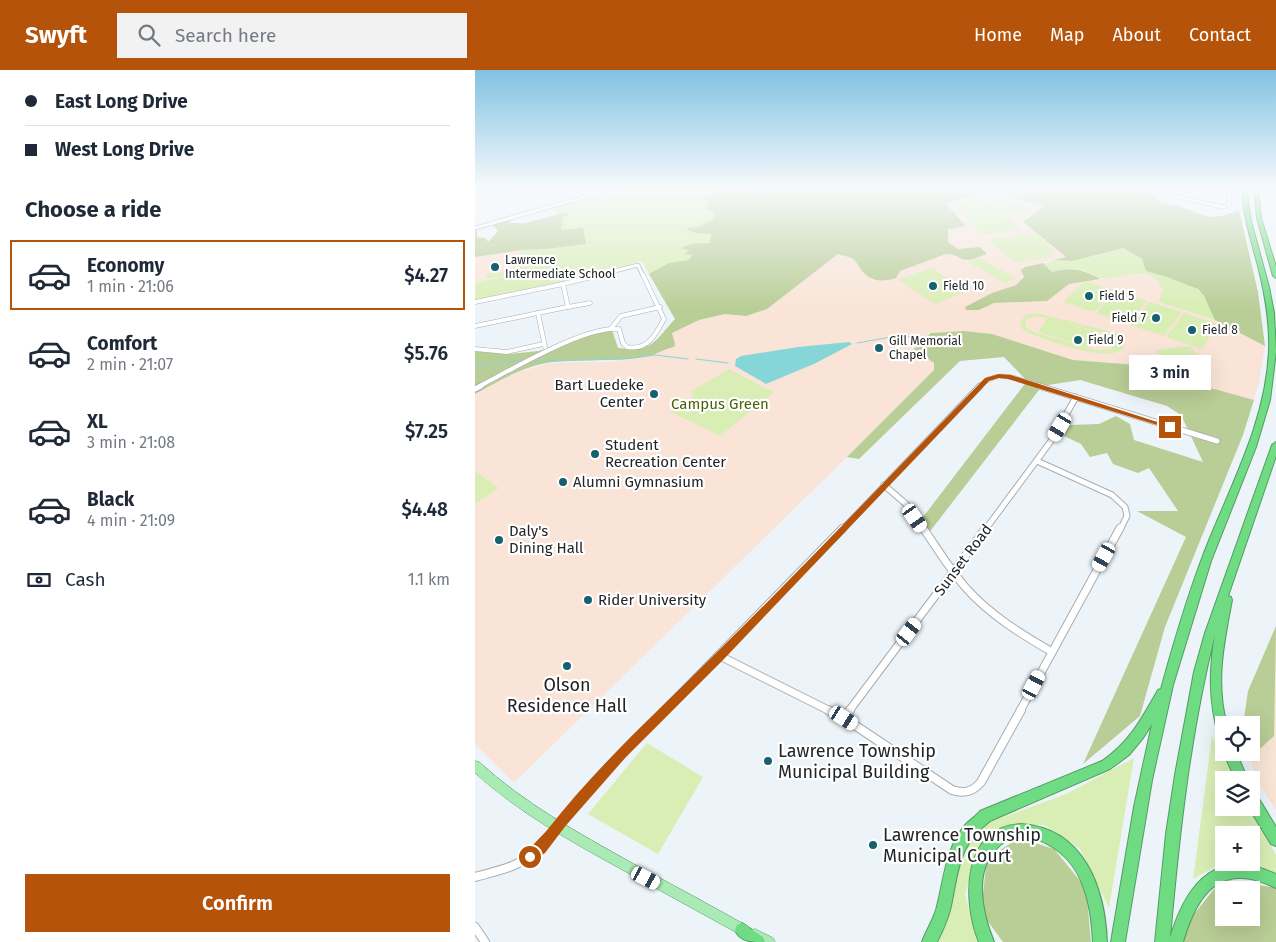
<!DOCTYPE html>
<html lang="en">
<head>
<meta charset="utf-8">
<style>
  body { margin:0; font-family:"Fira Sans",sans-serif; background:#f2f2f3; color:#1f2937; height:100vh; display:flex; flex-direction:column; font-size:19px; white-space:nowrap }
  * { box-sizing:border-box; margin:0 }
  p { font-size:16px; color:#747a83 }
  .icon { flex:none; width:28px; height:28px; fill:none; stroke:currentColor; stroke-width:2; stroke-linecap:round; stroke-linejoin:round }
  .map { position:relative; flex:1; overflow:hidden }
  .details { display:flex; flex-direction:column; background:#fff; width:475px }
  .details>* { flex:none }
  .guide { display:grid; align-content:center; height:110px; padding:0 25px; background:#fff }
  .buttons { position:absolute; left:740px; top:646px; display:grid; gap:10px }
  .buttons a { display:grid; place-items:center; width:45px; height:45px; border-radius:0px; background:#fff; box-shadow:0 5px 20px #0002; font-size:25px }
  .end { position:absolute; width:22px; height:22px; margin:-11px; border:6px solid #b45309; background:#fff; box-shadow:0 0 0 2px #fff }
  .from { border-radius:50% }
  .bubble { position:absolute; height:35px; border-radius:0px; background:#fff; box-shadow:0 5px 20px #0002; font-size:16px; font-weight:600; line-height:35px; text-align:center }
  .car { position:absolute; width:15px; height:30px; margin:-15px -8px; border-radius:6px; box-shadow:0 0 4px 1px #0007; background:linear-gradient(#fff 24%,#345 0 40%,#fff 0 76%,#345 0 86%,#fff 0) }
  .guide b { display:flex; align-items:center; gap:18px; height:48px; font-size:19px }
  .guide b+b { border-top:1px solid #e0e1e3 }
  .guide i { width:12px; height:12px; background:#1f2937 }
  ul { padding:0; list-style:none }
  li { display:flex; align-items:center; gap:15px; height:70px; margin:0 10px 8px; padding:0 15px; border:2px solid transparent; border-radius:0px }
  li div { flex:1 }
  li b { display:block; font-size:19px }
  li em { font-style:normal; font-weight:600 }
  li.active { border-color:#b45309 }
  li>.icon { width:45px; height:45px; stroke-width:1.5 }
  h2 { padding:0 25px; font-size:22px; line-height:60px }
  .pay { display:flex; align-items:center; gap:12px; height:55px; padding:0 25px; font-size:19px }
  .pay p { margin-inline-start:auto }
  .button { display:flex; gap:10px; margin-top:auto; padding:10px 25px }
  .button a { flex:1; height:58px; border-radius:0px; background:#b45309; color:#fff; font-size:20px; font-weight:600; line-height:58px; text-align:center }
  header { display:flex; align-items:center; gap:30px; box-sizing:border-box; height:70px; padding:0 25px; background:#b45309; color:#fff }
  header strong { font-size:24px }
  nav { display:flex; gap:28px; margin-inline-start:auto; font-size:18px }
  .search { width:350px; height:45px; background:#f2f2f3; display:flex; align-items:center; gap:12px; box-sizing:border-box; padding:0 18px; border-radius:0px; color:#747a83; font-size:19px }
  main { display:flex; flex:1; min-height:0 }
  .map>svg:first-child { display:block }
  .education { fill:#fae4d7 }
  .medical { fill:#f9e5d5 }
  .green { fill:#d9eeb5; fill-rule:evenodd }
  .forest { fill:#b9cd96; fill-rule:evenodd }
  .water { fill:#87d6d7 }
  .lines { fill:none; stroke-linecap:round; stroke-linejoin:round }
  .stream { stroke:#87d6d7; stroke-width:1 }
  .minor-far4-casing { stroke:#a7adb2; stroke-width:4.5 }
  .minor-far3-casing { stroke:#a7adb2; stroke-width:5 }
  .minor-far2-casing { stroke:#a7adb2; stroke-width:7 }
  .minor-far1-casing { stroke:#a7adb2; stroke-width:9 }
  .minor-casing { stroke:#a7adb2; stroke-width:10 }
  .major-casing { stroke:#549c63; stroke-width:1 }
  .highway-casing { stroke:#549c63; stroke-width:2 }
  .minor-far4 { stroke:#fff; stroke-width:3 }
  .minor-far3 { stroke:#fff; stroke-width:4 }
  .minor-far2 { stroke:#fff; stroke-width:5 }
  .minor-far1 { stroke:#fff; stroke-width:7 }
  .minor { stroke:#fff; stroke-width:8 }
  .major { fill:#a9eab5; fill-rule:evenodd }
  .highway { fill:#6fdc84; fill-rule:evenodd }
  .route { fill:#b45309 }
  .poi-dot { fill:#17616f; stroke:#fff; stroke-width:2 }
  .labels { text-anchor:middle; stroke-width:4.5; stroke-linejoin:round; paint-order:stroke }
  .far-poi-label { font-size:12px; fill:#222426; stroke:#fff; text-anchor:start }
  .poi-label { font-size:15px; fill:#222426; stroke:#fff; text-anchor:start }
  .park-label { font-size:15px; fill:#4a600b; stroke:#fff }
  .street-label { font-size:15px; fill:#222426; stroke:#fff }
  .near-poi-label { font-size:18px; fill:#222426; stroke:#fff; text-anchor:start }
</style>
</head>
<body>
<header>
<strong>Swyft</strong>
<div class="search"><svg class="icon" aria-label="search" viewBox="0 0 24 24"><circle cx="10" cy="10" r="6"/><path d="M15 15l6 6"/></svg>Search here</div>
<nav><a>Home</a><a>Map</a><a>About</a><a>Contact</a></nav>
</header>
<main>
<section class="details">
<div class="guide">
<b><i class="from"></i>East Long Drive</b>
<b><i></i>West Long Drive</b>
</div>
<h2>Choose a ride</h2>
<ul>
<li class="active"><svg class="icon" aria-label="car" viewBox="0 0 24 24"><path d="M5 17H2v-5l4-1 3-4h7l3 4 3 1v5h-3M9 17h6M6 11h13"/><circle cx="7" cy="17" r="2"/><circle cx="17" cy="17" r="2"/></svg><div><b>Economy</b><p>1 min · 21:06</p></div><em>$4.27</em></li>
<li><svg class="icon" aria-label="car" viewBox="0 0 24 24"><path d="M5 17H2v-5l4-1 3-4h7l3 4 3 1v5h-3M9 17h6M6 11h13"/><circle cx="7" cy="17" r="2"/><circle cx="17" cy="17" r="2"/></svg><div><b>Comfort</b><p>2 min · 21:07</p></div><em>$5.76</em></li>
<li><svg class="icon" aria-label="car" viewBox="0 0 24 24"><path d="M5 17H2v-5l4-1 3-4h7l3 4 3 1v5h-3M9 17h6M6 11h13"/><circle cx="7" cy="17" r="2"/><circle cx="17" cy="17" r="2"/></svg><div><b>XL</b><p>3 min · 21:08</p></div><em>$7.25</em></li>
<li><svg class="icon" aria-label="car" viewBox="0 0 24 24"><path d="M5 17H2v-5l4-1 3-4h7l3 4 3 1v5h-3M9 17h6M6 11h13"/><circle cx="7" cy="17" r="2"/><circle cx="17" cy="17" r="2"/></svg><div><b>Black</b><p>4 min · 21:09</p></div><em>$4.48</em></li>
</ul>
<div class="pay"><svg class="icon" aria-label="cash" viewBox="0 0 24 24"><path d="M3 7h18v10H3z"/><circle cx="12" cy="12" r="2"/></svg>Cash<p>1.1 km</p></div>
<div class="button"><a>Confirm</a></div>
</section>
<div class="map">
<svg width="801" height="872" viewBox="0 0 801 872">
  <rect width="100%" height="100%" fill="#edf4f9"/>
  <g class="education">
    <path d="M515,122l56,14 -23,16 43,35 -41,10 -3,14 -6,4 -24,8 -27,14 14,3 15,-7 53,-2 22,-17 72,-11 9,2 9,7 4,9 -4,9 2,3 65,21 39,22 -6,36 -5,18 -83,-23 -34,-12 -64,-5 -81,-26 -28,-3 -33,2 3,37 -87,87 -333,326 -39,-39v-350l38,-20 32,-10 21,-2h41l41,-5 13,-7 12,-3 2,-3 -3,-11 27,-13 26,-6 21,2 21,-7 71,-55 13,4 7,5 6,9 36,-1 46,-17h8l10,5 7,1 15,-6 -6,-7 -23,2 -9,-7v-13l18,-3 -22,-23z"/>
    <path d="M47,180l-12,26 -28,5 -7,3v-27z"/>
  </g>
  <path class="medical" d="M801,556v184l-18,-27 -9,-30 2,-1v-27h-8l5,-34z"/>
  <g class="green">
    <path d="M138,118h169l38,34 -171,52 -7,-13 -85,22 -1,2 -81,16v-17l7,-3 21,-4 -18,1 3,-5 24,-2 10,-21 23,-1c12,-15 21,-22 8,-40l4,-2 -3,-2z"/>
    <path d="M513,128l33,32 -40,5 -30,-33z"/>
    <path d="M537,128l16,15 -20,2 -16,-15z"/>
    <path d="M561,164l19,16 -5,7 -35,6 -26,-22 2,-2z"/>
    <path d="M648,178l19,11 4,12c16,4 48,11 57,24 5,8 9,17 12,25l-54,-17 -2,-3 4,-10c-16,-31 -36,-9 -62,-12 -5,0 -10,-4 -14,-6 -10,-5 -24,-3 -35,0l-8,-8 10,-4 18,1z"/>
    <path d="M504,188l37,20 -11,5 -37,-21z"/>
    <path d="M456,198l37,23 -33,13 -37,-24z"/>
    <path d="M610,211l30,10 -21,21 -31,-10z"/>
    <path d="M641,221l31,10 -19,23 -32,-11z"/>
    <path d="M674,232l33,10 -18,24 -34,-11z"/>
    <path d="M562,243l83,21 -1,3 5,10c-13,18 -74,-6 -93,-13l-9,-5 -2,-7 6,-7zM563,246l66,17 8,4 3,7 -5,5 -15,1 -61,-18 -8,-5 -1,-5 3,-4z"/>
    <path d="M709,243l34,11 -16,25 -36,-12z"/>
    <path d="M572,248l50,14 -9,15 -50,-15z"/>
    <path d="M715,276l11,12 3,6c-7,8 -17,8 -27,9l-21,-21 1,-2z"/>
    <path d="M254,299l44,23 -1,2 -52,42 -49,-24 24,-17 -5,-3z"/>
    <path d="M0,401l24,17 -24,16z"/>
    <path d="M737,666l24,44h-12v28h26l26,47v19l-37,-11 12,-1v-27h-27v27l-31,17z"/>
    <path d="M172,673l56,34 -45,77 -70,-40z"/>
    <path d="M659,688l-25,150 -29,-59 -36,-24 -40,1 -23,20 -16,48 9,34 8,14h-43l25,-93 21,-25 81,-30z"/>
  </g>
  <g class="forest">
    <path d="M246,118h432l-3,4 12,11 14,2 32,12 15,-1 16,-6 19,82 7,54 -50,-26 -11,-24 -6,-7 -31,-12 -21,-6 -4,-12 -19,-11 -51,13 -18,-1 12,-3 -43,-35 22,-16 -55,-14 -45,11 21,23 -18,3v13l10,7 22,-2 7,7c-8,2 -16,8 -25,5 -6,-3 -8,-5 -16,-5l-46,17 -4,7c-12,4 -24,4 -33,-6 -4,-4 -5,-9 -10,-13 -4,-3 -10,-3 -15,-5l-71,55 -21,7 -21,-2 -26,6 -27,13 3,11 -1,3c-11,2 -20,9 -29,10 -31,5 -61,2 -92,5 -28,3 -54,19 -78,32v-47l34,7 30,-3 72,-24 7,21c36,3 34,-4 57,-29l-26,-45 20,-11 20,-3 3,-5 -7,-1 4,-4 -8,-2 10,-4 19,-1 1,-9 -15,-1 -9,-3v-2l13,-1 6,-5 7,-2 1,-8 -8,-3 4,-8 -9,-1 19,-9z"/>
    <path d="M91,142l3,4 -6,1 -2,13 22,-2 3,16 -41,5 -23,1 -47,7v-27l2,-1v8l9,1 2,4 10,-11 -7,-8 21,-6 -2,6h16z"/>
    <path d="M568,193l9,9c20,-5 30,-3 48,7l-31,5 -22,17 -53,2 -15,7h-13l-1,-3 27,-14 24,-8 8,-8 -3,-7 4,-3z"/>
    <path d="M489,261l28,3 81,26 64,5 34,12 83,23 -11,35 -78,192 -25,89 -57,48 103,-227 -49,-26h41l-29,-43 -11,5 -25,-9 -6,-11 -17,4 -9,-13 -17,-8 5,-11 30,-1 17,-8 14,8 4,16 69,22 -22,-47 -14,-9 -87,-26 -38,6 -114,148 -8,-13 107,-140 -23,-24 -44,4 -101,98 -12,-2 87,-87v-7l-20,-14 17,-16z"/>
    <path d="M801,556l-2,110 -24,22 -1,-5 2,-1v-27h-8l5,-34z"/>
    <path d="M544,768l35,11 32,39 5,54h-88l-22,-30 6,-54z"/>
    <path d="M747,809l54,9v54h-94l5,-19zM749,820h27v28h-27z"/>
  </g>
  <path class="water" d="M374,272l3,2 -36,19 -50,21 -31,-18 1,-7 5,-3 57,-9z"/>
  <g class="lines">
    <g class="stream">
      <path d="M382,273l40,-7 19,1"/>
      <path d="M221,289l32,4"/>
      <path d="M59,291l90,-2 31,-4 33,4"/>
      <path d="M0,296l50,-6"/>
    </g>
    <g class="minor-far4-casing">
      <g id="minor-far4">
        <path d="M704,118l-4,4 3,5 45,10 7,-3 -2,-16"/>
        <path d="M0,158l141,-40"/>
        <path d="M120,206l43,-11 5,11"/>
      </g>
    </g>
    <g class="minor-far3-casing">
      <g id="minor-far3">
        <path d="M0,232l88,-18"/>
        <path d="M115,233l-22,4 -5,-23 37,-9"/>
        <path d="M63,243l7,34"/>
        <path d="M0,256l92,-19"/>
        <path d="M137,257l9,-11 39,-9"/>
        <path d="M0,279l32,3 36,-8"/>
        <path d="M3,317c33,-17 106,-61 141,-58l4,14 4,4c21,4 29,-13 37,-28l-21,-44"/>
        <path d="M504,317c19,-20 40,-7 64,0"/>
      </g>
    </g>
    <g class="minor-far2-casing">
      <g id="minor-far2">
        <path d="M564,316l178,55"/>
        <path d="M0,319l6,-3"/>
        <path d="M562,391l75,34 13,12 2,9 -7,14"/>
        <path d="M409,415l22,19 18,26"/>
        <path d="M367,460l138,-144"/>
        <path d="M510,460l66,-89 25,-44"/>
      </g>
    </g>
    <g class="minor-far1-casing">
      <g id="minor-far1">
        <path d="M448,458c14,20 27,42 43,60 24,27 55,46 86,64"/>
        <path d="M245,586l110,55"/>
        <path d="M189,641l179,-183"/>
        <path d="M374,641l137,-183"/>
        <path d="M545,641l100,-183"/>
      </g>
    </g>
    <g class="minor-casing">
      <g id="minor">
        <path d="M353,640l16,8 108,72c12,4 21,2 29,-8l40,-72"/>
        <path d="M369,648l6,-8"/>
        <path d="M0,807c26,-7 44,-10 65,-29l82,-95 44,-43"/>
        <path d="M0,857l10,15"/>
      </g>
    </g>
    <g class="major-casing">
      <path id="major" d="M0,691l4,1c45,41 99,71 153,101 39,21 78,42 117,64l2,3 4,-1 18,9 2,4h-19l-5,-3 -2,-3 -4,1 -4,-2c-40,-22 -80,-44 -120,-66 -51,-28 -103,-57 -146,-96z"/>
    </g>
    <g class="highway-casing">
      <g id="highway">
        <path d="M767,118h4l5,33 18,66 5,26 2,38 -3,25 -3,24 -14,47 -45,114 -38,124 -21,95 -27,162h-14l23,-135 18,-83 -9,14 -14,17 -19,14 -120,52c-10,8 -19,17 -25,29 -9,19 -10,40 -15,60 -3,11 -8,22 -13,32h-15c4,-11 10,-20 14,-32 8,-29 9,-62 30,-86 4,-4 10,-8 14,-13l122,-50c28,-19 40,-43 56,-71l3,-1c14,-51 29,-102 49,-151 25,-61 56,-120 59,-187 1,-29 -4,-57 -11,-85 -7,-26 -15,-51 -16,-78z"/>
        <path d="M779,118h4l3,30 15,49v11l-3,-2 -16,-58z"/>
        <path d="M801,372v14l-48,140 3,1 1,3c-8,42 -17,83 -5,125h-3v16l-4,-2 -2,-4c-9,-36 -9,-64 -3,-101 -25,100 -36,202 -45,304 10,-33 28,-73 69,-74 13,0 25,5 37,10v14c-12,-5 -24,-11 -38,-10 -33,1 -47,37 -55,64h-28l11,-108 9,-59 19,-103 11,-39 67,-188z"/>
        <path d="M749,680v2h12l12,28h-12l-13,-28z"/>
        <path d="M776,723l5,1 20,33v19l-5,-2 -22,-36h2z"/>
        <path d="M546,754c63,4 84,64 86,118h-14c-1,-19 -3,-38 -10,-56 -6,-17 -18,-32 -34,-41 -11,-7 -31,-12 -43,-4 -35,22 -25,69 -12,101h-15c-17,-41 -17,-116 42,-118z"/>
        <path d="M267,853l21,14 2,5c-12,0 -25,0 -30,-12l2,-5z"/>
      </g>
    </g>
    <use href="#minor-far4" class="minor-far4"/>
    <use href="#minor-far3" class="minor-far3"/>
    <use href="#minor-far2" class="minor-far2"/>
    <use href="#minor-far1" class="minor-far1"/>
    <use href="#minor" class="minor"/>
    <use href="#major" class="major"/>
    <use href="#highway" class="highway"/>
  </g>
  <linearGradient id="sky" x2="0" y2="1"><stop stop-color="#81c2e1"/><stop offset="0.49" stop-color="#f7fafc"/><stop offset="1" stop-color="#f7fafc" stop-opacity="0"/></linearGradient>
  <rect width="801" height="240" fill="url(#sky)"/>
  <path class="route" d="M524,304l12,1 162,52 -6,1 -159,-49 -9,-1 -10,3 -266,279 -97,97 -59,67 -22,29 -15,11 -4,-2 -2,-5c4,-8 17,-20 24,-28 50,-64 110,-118 167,-175 92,-90 180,-184 270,-276z"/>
  <g class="poi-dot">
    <circle cx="20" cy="197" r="5"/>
    <circle cx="458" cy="216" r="5"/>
    <circle cx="614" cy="226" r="5"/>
    <circle cx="681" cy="248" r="5"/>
    <circle cx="717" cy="260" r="5"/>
    <circle cx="603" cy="270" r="5"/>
    <circle cx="404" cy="278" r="5"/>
    <circle cx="179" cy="324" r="5"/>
    <circle cx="120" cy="384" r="5"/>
    <circle cx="88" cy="412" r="5"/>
    <circle cx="24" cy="470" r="5"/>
    <circle cx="113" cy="530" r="5"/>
    <circle cx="92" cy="596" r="5"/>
    <circle cx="293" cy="691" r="5"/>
    <circle cx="398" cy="775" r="5"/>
  </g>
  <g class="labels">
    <g class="far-poi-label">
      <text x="30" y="194">Lawrence<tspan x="30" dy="14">Intermediate School</tspan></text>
      <text x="468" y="220">Field 10</text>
      <text x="624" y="230">Field 5</text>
      <text x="671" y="252" text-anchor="end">Field 7</text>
      <text x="727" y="264">Field 8</text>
      <text x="613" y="274">Field 9</text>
      <text x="414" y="275">Gill Memorial<tspan x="414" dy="14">Chapel</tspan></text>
    </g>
    <g class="poi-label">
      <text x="169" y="320" text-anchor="end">Bart Luedeke<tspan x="169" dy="17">Center</tspan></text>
      <text x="130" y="380">Student<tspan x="130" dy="17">Recreation Center</tspan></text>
      <text x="98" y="417">Alumni Gymnasium</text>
      <text x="34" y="466">Daly's<tspan x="34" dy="17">Dining Hall</tspan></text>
      <text x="123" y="535">Rider University</text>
    </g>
    <g class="park-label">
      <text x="245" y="339">Campus Green</text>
    </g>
    <g class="street-label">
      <text transform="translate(488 490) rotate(-53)" y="5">Sunset Road</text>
    </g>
    <g class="near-poi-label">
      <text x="92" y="621" text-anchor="middle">Olson<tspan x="92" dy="21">Residence Hall</tspan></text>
      <text x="303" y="687">Lawrence Township<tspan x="303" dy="21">Municipal Building</tspan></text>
      <text x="408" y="771">Lawrence Township<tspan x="408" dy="21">Municipal Court</tspan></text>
    </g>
  </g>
</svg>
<div class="buttons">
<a><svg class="icon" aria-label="locate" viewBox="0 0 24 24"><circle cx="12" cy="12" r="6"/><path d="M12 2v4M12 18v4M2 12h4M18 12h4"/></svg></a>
<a><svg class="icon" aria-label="layers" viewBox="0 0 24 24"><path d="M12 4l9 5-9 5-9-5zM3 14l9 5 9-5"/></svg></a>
<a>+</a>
<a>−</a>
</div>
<i class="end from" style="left:55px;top:787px"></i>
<i class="end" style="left:695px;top:357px"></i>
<div class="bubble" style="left:654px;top:285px;width:82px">3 min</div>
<i class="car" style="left:585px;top:357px;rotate:211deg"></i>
<i class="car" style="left:440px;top:448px;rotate:145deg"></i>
<i class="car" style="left:629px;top:487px;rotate:209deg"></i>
<i class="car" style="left:434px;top:562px;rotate:37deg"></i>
<i class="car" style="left:559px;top:615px;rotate:28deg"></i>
<i class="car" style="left:369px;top:648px;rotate:123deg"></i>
<i class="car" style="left:171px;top:808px;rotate:118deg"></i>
</div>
</main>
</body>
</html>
